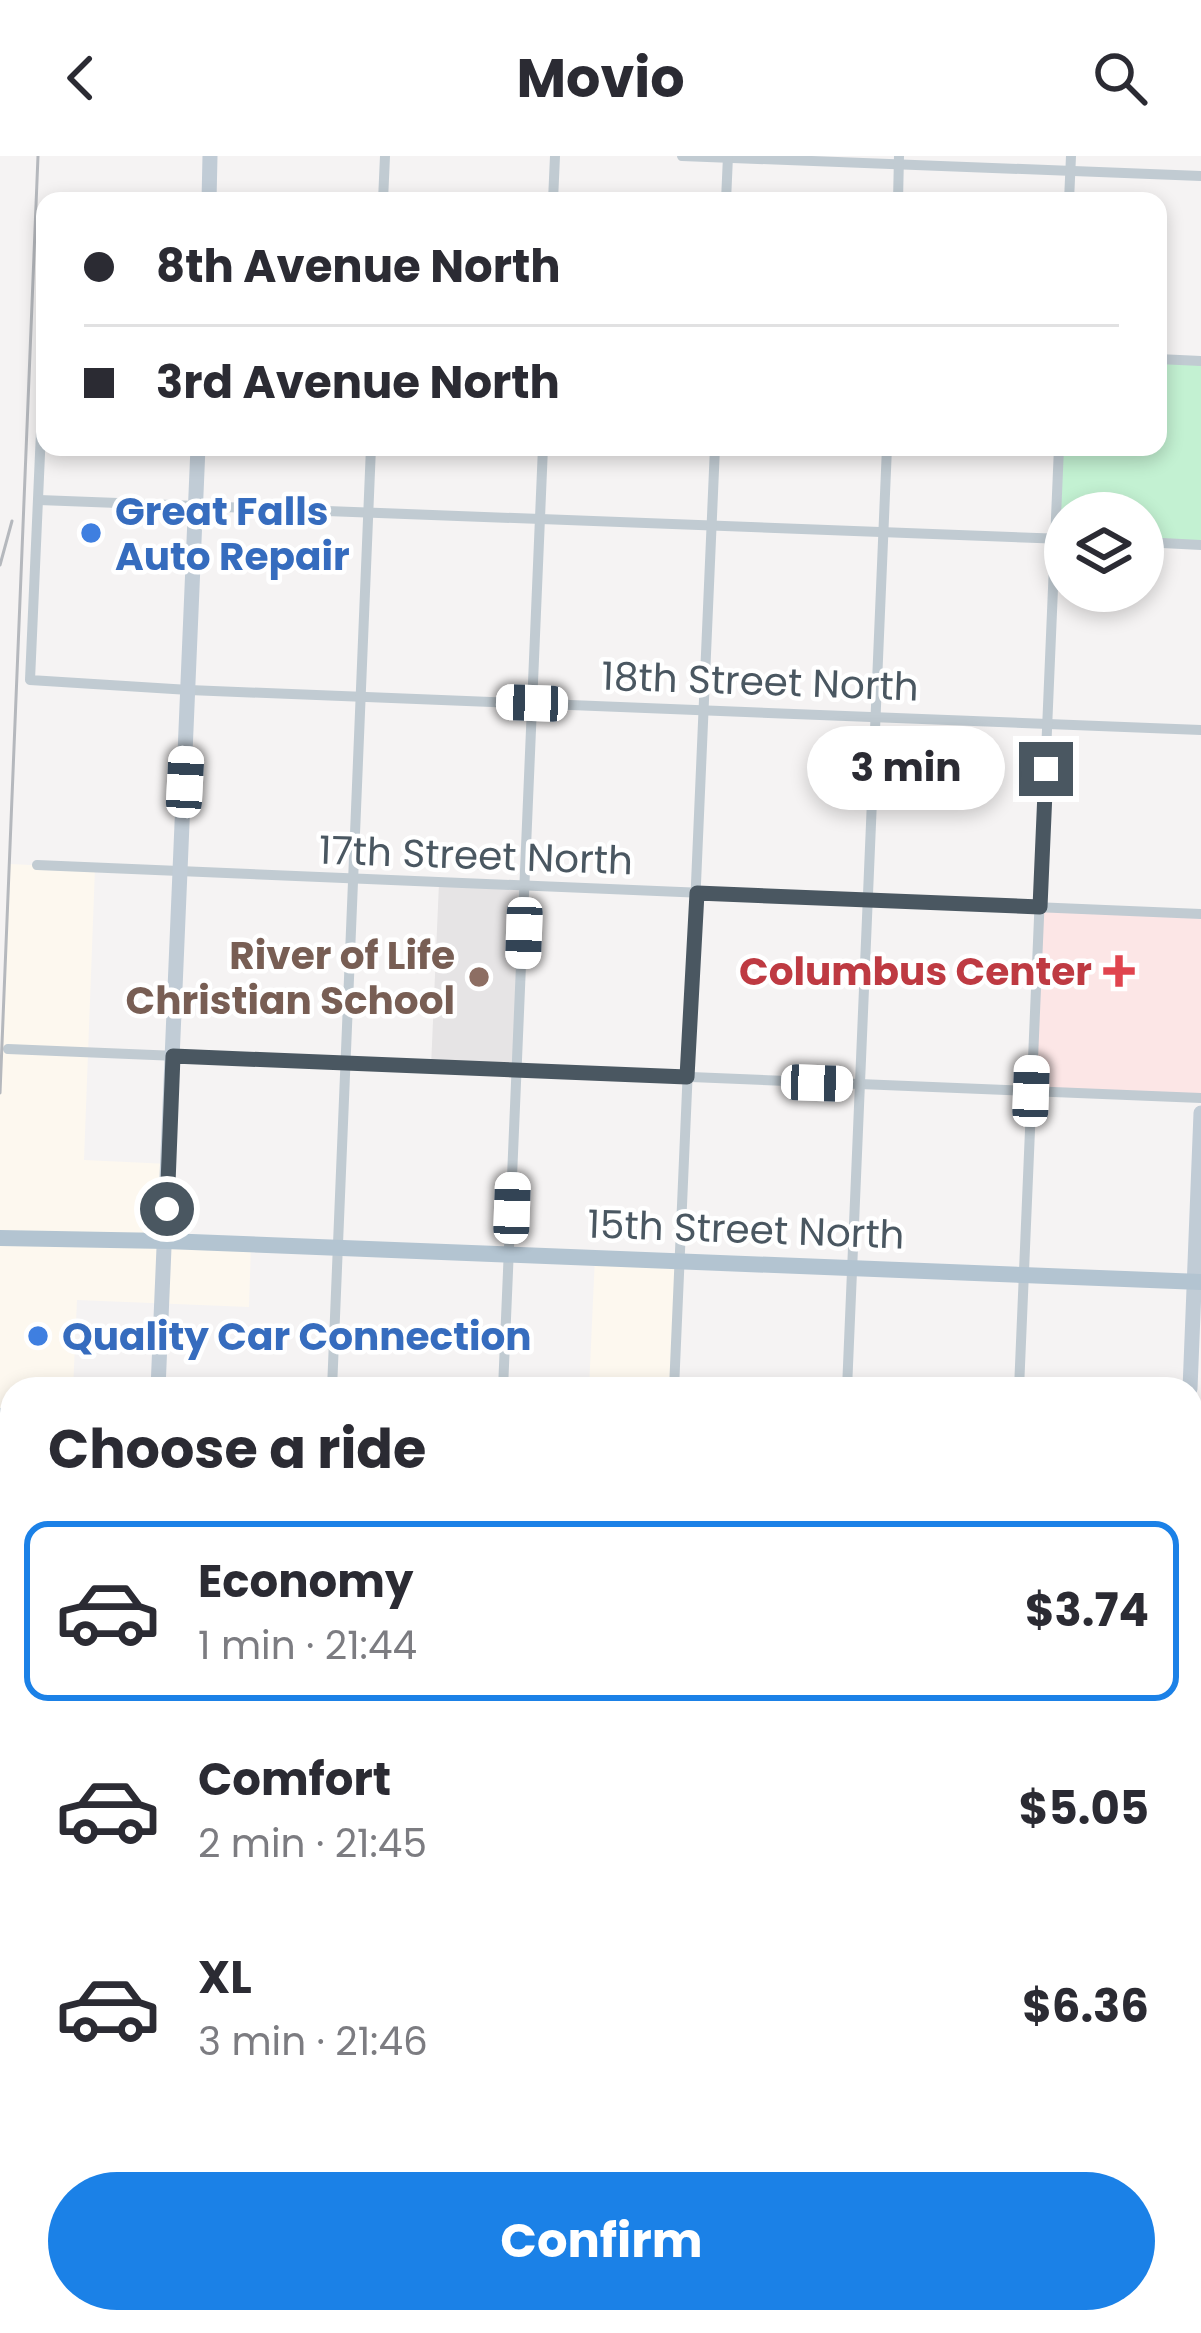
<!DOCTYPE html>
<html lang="en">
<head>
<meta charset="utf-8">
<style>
  body { margin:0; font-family:Poppins,sans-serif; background:#f7f7f7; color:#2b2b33; height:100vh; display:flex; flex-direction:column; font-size:45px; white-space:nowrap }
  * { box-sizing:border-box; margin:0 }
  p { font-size:39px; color:#7c7c81 }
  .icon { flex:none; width:66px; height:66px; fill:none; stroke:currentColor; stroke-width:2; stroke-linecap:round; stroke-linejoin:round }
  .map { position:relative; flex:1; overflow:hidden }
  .drawer { position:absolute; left:0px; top:1221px; width:1203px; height:957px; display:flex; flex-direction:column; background:#fff; border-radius:36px 36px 0 0; box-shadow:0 6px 18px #0003 }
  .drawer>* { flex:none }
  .hud { position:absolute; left:36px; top:36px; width:1131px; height:264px; border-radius:24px; box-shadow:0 6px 18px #0003; display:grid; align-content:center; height:264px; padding:0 48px; background:#fff }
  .buttons { position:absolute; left:1044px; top:336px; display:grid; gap:24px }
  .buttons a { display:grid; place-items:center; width:120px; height:120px; border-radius:50%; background:#fff; box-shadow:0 6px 18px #0003; font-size:60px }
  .end { position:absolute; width:54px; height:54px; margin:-27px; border:15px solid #4a5761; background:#fff; box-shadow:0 0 0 6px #fff }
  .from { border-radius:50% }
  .bubble { position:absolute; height:84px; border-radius:42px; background:#fff; box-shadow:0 6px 18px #0003; font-size:39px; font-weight:700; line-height:84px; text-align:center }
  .car { position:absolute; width:36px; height:72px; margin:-36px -18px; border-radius:15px; box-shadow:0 0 9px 3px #0007; background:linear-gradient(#fff 24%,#345 0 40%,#fff 0 76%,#345 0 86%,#fff 0) }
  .hud b { display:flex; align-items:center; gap:42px; height:114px; font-size:45px }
  .hud b+b { border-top:3px solid #e1e1e2 }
  .hud i { width:30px; height:30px; background:#2b2b33 }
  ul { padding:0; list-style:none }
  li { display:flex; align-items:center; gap:36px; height:180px; margin:0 24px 18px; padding:0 24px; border:6px solid transparent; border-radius:24px }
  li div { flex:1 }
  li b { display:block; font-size:45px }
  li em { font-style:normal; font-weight:700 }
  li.selected { border-color:#1b81e7 }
  li>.icon { width:108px; height:108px; stroke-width:1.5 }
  h2 { padding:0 48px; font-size:54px; line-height:144px }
  .cta { display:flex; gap:24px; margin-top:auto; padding:24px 48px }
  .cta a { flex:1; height:138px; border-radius:72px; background:#1b81e7; color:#fff; font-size:48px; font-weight:700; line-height:138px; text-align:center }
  header { display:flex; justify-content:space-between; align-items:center; height:156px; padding:0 48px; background:#fff; font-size:54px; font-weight:700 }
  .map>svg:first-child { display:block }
  .commercial { fill:#fdf8ef }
  .education { fill:#e6e4e5 }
  .medical { fill:#fce6e6 }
  .green { fill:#c3f1d2 }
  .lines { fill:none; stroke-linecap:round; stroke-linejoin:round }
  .street { stroke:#c1cbd2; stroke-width:10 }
  .secondary { stroke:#c1ccd6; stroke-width:15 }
  .primary { stroke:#b3c4d1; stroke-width:16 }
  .rail { stroke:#b5b8bd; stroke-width:3 }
  .route { stroke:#4a5761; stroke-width:15 }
  .shop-dot { fill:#3f7fe0; stroke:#fff; stroke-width:4.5 }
  .health-dot { fill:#e0444e; stroke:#fff; stroke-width:4.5 }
  .education-dot { fill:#8d6e63; stroke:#fff; stroke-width:4.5 }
  .labels { text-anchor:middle; stroke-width:9; stroke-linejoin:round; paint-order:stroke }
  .shop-label { font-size:39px; font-weight:bold; fill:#366cbe; stroke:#fff; text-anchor:start }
  .street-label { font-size:39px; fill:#4a5761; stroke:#fff }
  .education-label { font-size:39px; font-weight:bold; fill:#785e54; stroke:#fff; text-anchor:end }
  .health-label { font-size:39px; font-weight:bold; fill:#be3a42; stroke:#fff; text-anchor:end }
</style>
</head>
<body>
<header><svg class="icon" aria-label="back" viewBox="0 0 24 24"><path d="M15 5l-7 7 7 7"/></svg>Movio<svg class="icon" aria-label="search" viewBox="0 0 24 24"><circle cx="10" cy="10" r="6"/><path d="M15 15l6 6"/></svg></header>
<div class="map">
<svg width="1201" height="2177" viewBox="0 0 1201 2177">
  <rect width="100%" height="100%" fill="#f5f3f3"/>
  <g class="commercial">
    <path d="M9,708l86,4 -11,292 85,4 -3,76 85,4 -2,63 -172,-7 -4,89h-61v214l-12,-1v-509z"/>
    <path d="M595,1100l85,4 -6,129h-85z"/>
    <path d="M1191,1863l10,1v61h-10z"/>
    <path d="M1191,2015l10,1v161h-49l1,-11h38z"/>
  </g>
  <path class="education" d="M439,727l87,4 -8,183 -87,-3z"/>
  <path class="medical" d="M1039,751l162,7v184l-170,-7z"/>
  <g class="green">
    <path d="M1158,203l43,2v184l-58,-3v-29h-78v26h-9l3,-92h99z"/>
    <rect x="1191" y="1494" width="10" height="185"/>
  </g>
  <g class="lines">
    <g class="street">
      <path d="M682,0l519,20"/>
      <path d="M383,45l2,-45"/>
      <path d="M553,45l2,-45"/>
      <path d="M726,45l2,-45"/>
      <path d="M898,45l1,-45"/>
      <path d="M1069,45l2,-45"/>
      <path d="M45,185l-15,339 159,10 1012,40"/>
      <path d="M1158,203l43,2"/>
      <path d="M39,344l1026,39"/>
      <path d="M1143,386l58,3"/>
      <path d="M37,709l1164,49"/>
      <path d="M8,893l1193,49"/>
      <path d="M332,1233l39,-942"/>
      <path d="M503,1233l40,-942"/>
      <path d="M674,1233l41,-942"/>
      <path d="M847,1233l40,-942"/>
      <path d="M1019,1233l40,-942"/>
      <path d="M0,1446l12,1"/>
      <path d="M1191,1494h10"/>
      <path d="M0,1631l12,1"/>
      <path d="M1191,1678h10"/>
      <path d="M0,1815l12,1"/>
      <path d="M1191,1863l10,1"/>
      <path d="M1191,2048l10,1"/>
      <path d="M292,2177v-11"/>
      <path d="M464,2177v-11"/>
      <path d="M635,2177v-11"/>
      <path d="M808,2177v-11"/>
      <path d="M978,2177v-11"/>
    </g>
    <g class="secondary">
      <path d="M209,45l1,-45"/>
      <path d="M158,1233l40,-942"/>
      <path d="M1190,1233l11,-276"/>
      <path d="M122,2177v-11"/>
      <path d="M1152,2177l1,-11"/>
    </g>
    <g class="primary">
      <path d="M0,1082l166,3 1035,41"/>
      <path d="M0,1260l12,1"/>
      <path d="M1191,1310h10"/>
    </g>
    <g class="rail">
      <path d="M0,409l12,-44"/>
      <path d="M0,937l38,-937"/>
    </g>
  </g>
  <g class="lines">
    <path class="route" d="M167,1053l6,-153 514,21 10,-184 343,14 6,-138"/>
  </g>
  <g class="shop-dot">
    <circle cx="91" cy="377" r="12"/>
    <circle cx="38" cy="1180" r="12"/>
  </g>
  <path class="health-dot" d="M1113 797h12v12h12v12h-12v12h-12v-12h-12v-12h12z"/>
  <circle class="education-dot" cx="479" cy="821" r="12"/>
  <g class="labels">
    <g class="shop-label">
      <text x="115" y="369">Great Falls<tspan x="115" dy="45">Auto Repair</tspan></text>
      <text x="62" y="1194">Quality Car Connection</text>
    </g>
    <g class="street-label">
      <text transform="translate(760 525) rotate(2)" y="14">18th Street North</text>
      <text transform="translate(476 699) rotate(2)" y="14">17th Street North</text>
      <text transform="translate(746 1073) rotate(2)" y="14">15th Street North</text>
    </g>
    <g class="education-label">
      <text x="455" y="813">River of Life<tspan x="455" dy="45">Christian School</tspan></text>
    </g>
    <g class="health-label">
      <text x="1092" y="829">Columbus Center</text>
    </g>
  </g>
</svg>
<div class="buttons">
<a><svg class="icon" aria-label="layers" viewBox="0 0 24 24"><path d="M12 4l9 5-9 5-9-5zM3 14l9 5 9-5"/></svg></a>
</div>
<i class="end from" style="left:167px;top:1053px"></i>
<i class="end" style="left:1046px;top:613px"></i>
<div class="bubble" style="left:807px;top:570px;width:198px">3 min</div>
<i class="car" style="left:532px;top:547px;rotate:272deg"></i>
<i class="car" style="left:185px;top:626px;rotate:3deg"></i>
<i class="car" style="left:524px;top:777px;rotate:182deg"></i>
<i class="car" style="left:817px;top:927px;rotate:92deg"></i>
<i class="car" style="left:1031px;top:935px;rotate:2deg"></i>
<i class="car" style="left:512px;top:1052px;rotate:2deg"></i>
<div class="hud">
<b><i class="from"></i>8th Avenue North</b>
<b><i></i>3rd Avenue North</b>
</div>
<section class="drawer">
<h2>Choose a ride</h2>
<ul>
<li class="selected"><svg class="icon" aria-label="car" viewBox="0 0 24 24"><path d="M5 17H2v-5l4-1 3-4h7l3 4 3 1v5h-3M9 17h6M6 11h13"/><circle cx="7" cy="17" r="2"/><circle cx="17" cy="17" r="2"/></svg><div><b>Economy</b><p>1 min · 21:44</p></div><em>$3.74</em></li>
<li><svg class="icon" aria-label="car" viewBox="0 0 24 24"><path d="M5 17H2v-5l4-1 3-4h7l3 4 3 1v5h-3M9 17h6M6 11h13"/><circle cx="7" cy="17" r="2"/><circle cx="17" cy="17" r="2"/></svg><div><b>Comfort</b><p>2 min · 21:45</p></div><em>$5.05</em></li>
<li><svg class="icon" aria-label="car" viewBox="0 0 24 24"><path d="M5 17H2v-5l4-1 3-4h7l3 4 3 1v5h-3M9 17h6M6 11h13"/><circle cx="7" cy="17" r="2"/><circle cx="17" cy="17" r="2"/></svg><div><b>XL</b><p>3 min · 21:46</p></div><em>$6.36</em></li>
</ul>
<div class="cta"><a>Confirm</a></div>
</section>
</div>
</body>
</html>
